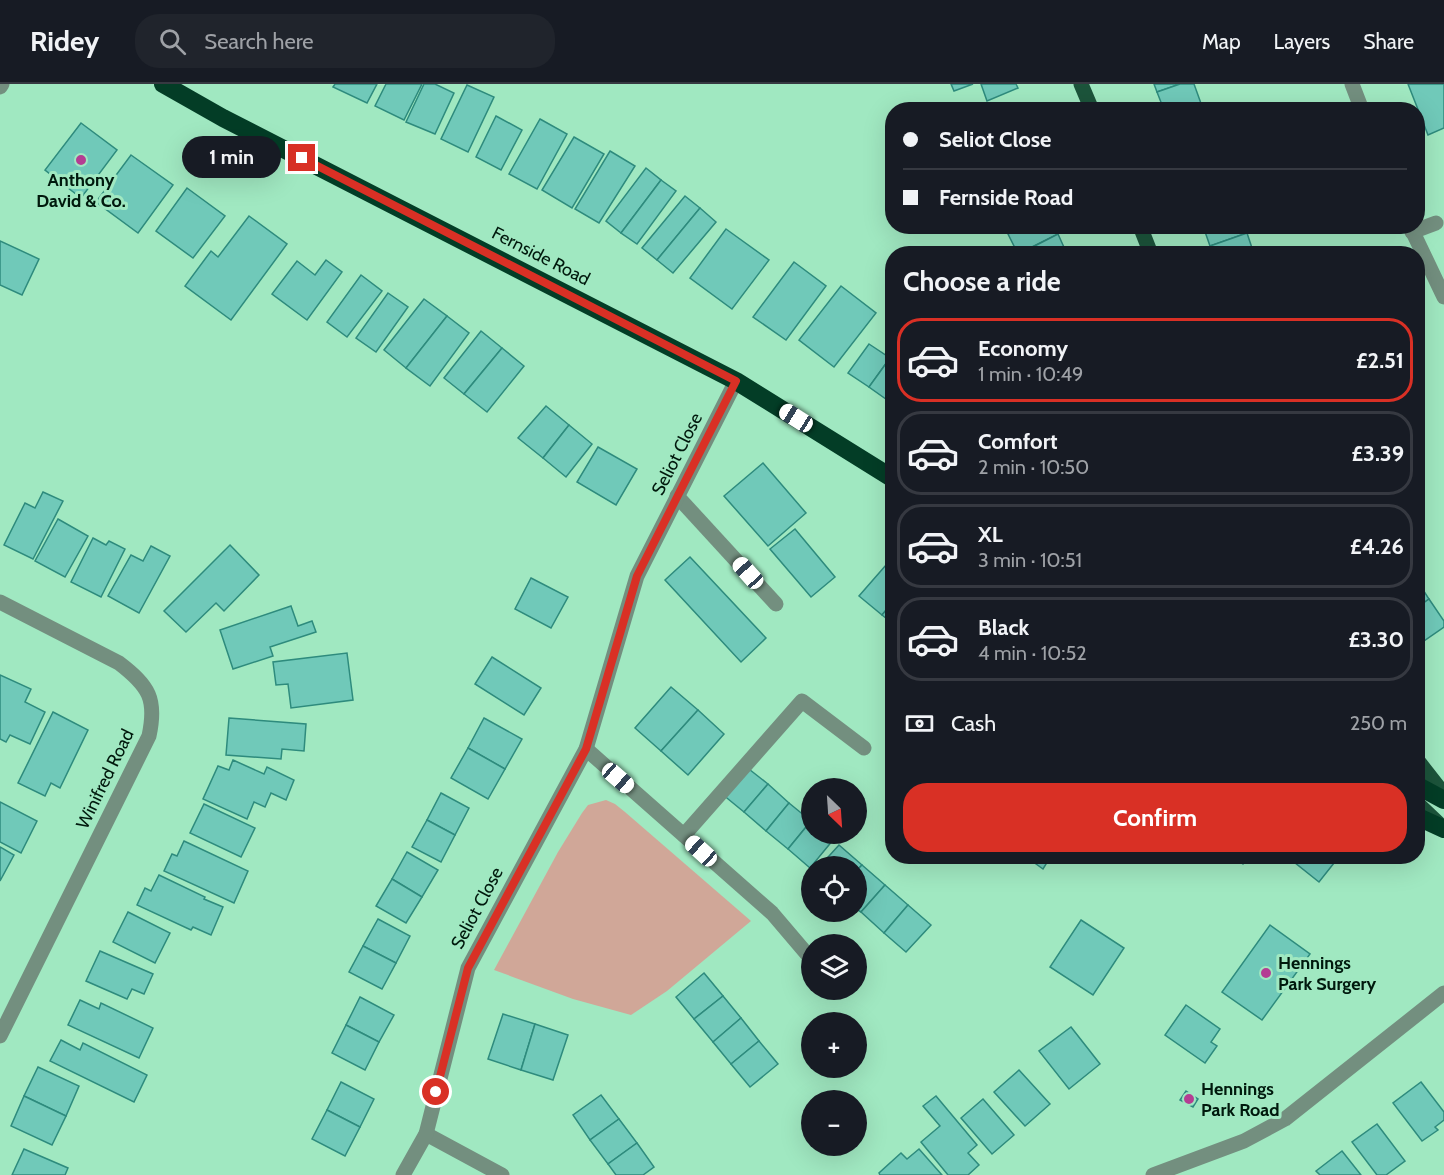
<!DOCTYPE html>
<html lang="en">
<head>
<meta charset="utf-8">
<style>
  body { margin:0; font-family:Cabin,sans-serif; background:#20242c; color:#f1f3f6; height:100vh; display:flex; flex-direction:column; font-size:22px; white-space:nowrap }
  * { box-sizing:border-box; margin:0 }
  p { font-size:20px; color:#9ea1a6 }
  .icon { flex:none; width:33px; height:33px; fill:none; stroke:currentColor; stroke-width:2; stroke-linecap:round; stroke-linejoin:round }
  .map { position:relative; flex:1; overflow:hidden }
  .panel { position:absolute; left:885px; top:162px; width:540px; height:618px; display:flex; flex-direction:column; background:#171b24; border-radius:24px; box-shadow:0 6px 24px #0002 }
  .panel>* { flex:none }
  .guide { position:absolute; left:885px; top:18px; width:540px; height:132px; border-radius:24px; box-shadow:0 6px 24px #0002; display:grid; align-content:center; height:132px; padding:0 18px; background:#171b24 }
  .needle { width:39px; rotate:155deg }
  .tools { position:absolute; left:801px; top:694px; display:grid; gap:12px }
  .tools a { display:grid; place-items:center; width:66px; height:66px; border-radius:50%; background:#171b24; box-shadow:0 6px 24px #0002; font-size:30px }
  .end { position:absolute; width:27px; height:27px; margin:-14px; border:8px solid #d93025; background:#fff; box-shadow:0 0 0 3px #fff }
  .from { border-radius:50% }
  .bubble { position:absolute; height:42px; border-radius:21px; background:#171b24; box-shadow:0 6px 24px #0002; font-size:20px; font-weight:700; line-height:42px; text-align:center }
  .car { position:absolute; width:18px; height:36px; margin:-18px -9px; border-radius:8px; box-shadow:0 0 4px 2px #0007; background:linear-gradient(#fff 24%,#345 0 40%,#fff 0 76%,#345 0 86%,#fff 0) }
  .guide b { display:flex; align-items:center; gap:21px; height:57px; font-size:22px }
  .guide b+b { border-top:2px solid #363941 }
  .guide i { width:15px; height:15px; background:#f1f3f6 }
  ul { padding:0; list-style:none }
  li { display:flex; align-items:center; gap:18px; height:84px; margin:0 12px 9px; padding:0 6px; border:3px solid #363941; border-radius:24px }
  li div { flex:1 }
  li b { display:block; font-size:22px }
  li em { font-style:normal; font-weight:700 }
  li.current { border-color:#d93025 }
  li>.icon { width:54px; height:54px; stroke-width:1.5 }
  h2 { padding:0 18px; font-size:27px; line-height:72px }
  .pay { display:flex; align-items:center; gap:15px; height:66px; padding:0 18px; font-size:22px }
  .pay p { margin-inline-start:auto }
  .button { display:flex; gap:12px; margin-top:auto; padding:12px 18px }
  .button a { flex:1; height:69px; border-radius:24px; background:#d93025; color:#fff; font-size:24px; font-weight:700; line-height:69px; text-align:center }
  header { display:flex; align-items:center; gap:36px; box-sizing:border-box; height:84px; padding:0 30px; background:#171b24; border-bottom:2px solid #363941 }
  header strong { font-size:28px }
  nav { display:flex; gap:33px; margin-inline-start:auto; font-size:21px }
  .search { width:420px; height:54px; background:#20242c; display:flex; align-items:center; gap:15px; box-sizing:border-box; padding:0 21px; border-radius:24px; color:#9ea1a6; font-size:22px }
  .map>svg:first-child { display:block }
  .green { fill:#d0a798 }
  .building { fill:#70c9b9; stroke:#2e8b7d; stroke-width:1.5 }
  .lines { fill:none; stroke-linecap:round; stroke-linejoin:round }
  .minor { stroke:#738f7f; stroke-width:15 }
  .major { stroke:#1c543b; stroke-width:15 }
  .highway { stroke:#033d26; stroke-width:18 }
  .route { stroke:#d93025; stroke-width:8 }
  .poi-dot { fill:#b43d93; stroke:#a0e8c1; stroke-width:2 }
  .labels { text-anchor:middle; stroke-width:6; stroke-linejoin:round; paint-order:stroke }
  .poi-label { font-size:18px; font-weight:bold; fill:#00190d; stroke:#a0e8c1; text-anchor:start }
  .street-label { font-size:18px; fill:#00190d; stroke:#a0e8c1 }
</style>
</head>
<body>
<header>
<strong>Ridey</strong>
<div class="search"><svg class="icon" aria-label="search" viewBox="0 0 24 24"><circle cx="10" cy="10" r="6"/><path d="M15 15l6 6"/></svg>Search here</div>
<nav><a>Map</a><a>Layers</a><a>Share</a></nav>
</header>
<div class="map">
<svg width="1444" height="1091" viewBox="0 0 1444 1091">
  <rect width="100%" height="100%" fill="#a0e8c1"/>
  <path class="green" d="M606,716l9,4 10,8 126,109 -84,70 -36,24 -58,-16 -79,-29 64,-118 24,-39 6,-8z"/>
  <g class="building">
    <path d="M335,0h42l-10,19 -34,-16z"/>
    <path d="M386,0h36l-18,36 -29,-14z"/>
    <path d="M424,0h11l19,9 -19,41 -29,-12z"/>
    <path d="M951,0h22l-19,7z"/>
    <path d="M981,0h35l2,4 -31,13z"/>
    <path d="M1154,0h26l-23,8z"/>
    <path d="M1180,0h14l9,25 -39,1 -7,-18z"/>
    <path d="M1408,0h36v44l-16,7z"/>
    <path d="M467,1l27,12 -26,55 -27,-13z"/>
    <path d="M496,32l26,14 -21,40 -25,-13z"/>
    <path d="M540,35l27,15 -30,55 -28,-15z"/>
    <path d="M81,39l36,27 -36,48 -36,-28z"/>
    <path d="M574,53l30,17 -32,54 -30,-18z"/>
    <path d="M610,67l25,15 -36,57 -24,-14z"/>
    <path d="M131,71l42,30 -35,48 -42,-31z"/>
    <path d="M646,84l15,12 -40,53 -15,-12z"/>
    <path d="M661,96l15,11 -39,53 -16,-11z"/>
    <path d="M187,104l38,28 -32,42 -37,-27z"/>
    <path d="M685,112l15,12 -43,52 -15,-12z"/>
    <path d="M700,124l16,14 -43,51 -16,-13z"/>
    <path d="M249,132l38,28 -56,76 -46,-34 26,-35 7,6z"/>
    <path d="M1023,142h31l4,8 -40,20 -10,-20z"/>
    <path d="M1203,142h42l2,7 -37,13z"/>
    <path d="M726,145l43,31 -37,49 -42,-31z"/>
    <path d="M1247,149l7,21h-42l-2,-8z"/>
    <path d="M1058,150l9,20h-48z"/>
    <path d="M0,157l39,18 -17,36 -22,-10z"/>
    <path d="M326,176l16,12 -35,48 -35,-26 25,-33 18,14z"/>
    <path d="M794,178l32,24 -40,54 -33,-23z"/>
    <path d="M361,191l21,16 -35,46 -20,-15z"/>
    <path d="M841,202l35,27 -42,54 -35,-27z"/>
    <path d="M388,209l20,14 -32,45 -20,-14z"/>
    <path d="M424,215l23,17 -41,52 -22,-18z"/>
    <path d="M447,232l22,17 -39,53 -24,-18z"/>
    <path d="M481,247l21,17 -38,46 -20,-16z"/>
    <path d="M869,260l21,14 -21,29 -21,-14z"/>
    <path d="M502,264l22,18 -37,46 -23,-18z"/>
    <path d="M890,274l2,2v38l-2,4 -21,-15z"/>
    <path d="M546,322l23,19 -26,33 -25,-20z"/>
    <path d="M569,341l23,19 -26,33 -23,-19z"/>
    <path d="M598,363l39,22 -21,36 -39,-23z"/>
    <path d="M763,379l43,50 -38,33 -44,-50z"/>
    <path d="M43,408l20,9 -30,58 -29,-14 21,-42 10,5z"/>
    <path d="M58,435l30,17 -23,41 -30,-16z"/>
    <path d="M795,445l40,48 -24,20 -41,-48z"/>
    <path d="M93,454l13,7 3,-4 16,8 -24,48 -30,-15z"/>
    <path d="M230,461l29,30 -35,36 -8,-8 -30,29 -22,-21z"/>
    <path d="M151,462l19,10 -31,57 -31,-17 23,-41 12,6z"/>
    <path d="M690,473l76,81 -25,24 -76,-82z"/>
    <path d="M886,481l6,5v33l-10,12 -23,-19z"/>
    <path d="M531,494l37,19 -17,31 -36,-19z"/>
    <path d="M1418,498l11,17 -11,8z"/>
    <path d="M1429,515l15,22v6l-26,18v-38z"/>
    <path d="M892,519v20l-10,-8z"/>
    <path d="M291,522l7,20 14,-5 4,11 -46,15 3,9 -40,13 -13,-39z"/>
    <path d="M347,569l6,47 -62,8 -3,-24 -12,1 -3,-23z"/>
    <path d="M492,573l49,31 -17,27 -49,-31z"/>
    <path d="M0,591l31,14 -6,13 20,10 -15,32 -20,-9 -4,7 -6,-3z"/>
    <path d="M671,603l27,23 -37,41 -26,-23z"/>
    <path d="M698,626l26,24 -36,41 -27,-24z"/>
    <path d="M53,628l35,18 -28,58 -9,-5 -6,13 -27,-13z"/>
    <path d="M229,634l77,6 -2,27 -22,-2 -1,10 -55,-4z"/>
    <path d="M484,634l38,21 -17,30 -37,-21z"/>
    <path d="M468,664l37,21 -17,30 -37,-21z"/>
    <path d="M233,676l31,14 3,-7 27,13 -8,20 -15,-7 -6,14 -11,-5 -7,17 -44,-20 15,-33 11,4z"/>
    <path d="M745,682l23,18 -24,28 -22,-18z"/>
    <path d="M768,700l21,19 -23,28 -22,-19z"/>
    <path d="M441,709l28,15 -14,27 -28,-15z"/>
    <path d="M0,718l37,19 -16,32 -21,-11z"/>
    <path d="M789,719l22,18 -23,28 -22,-18z"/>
    <path d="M204,720l51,24 -14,29 -51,-24z"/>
    <path d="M427,736l28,15 -14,27 -29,-15z"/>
    <path d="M811,737l1,13h15l6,6 -23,28 -22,-19z"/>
    <path d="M184,757l64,30 -14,32 -70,-32 8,-17 5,2z"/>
    <path d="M839,761l23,20 -6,6v-4h-37z"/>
    <path d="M0,763l14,8 -14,26z"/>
    <path d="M407,768l31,18 -16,27 -30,-18z"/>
    <path d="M1025,772h26l-8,13z"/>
    <path d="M1232,772h17l-6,8z"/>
    <path d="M1298,772h29l7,7 -15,19 -25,-20z"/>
    <path d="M862,781l23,20 -24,27 -5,-3v-38z"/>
    <path d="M159,791l46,22 -1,2 19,8 -12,28 -18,-8 -2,3 -54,-25 8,-17 6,3z"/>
    <path d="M392,795l30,18 -16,26 -30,-17z"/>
    <path d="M885,801l23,20 -24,28 -23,-21z"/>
    <path d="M908,821l23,20 -25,27 -22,-19z"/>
    <path d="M128,828l42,21 -15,30 -42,-21z"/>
    <path d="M378,835l32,17 -14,27 -33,-17z"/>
    <path d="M1081,836l43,28 -31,47 -43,-28z"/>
    <path d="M1270,841l40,29 -48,66 -40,-28z"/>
    <path d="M363,862l33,17 -14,26 -33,-17z"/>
    <path d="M100,867l53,23 -9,20 -12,-5 -5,10 -41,-18z"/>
    <path d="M704,889l19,23 -29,23 -18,-22z"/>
    <path d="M723,912l18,22 -28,24 -19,-23z"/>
    <path d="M360,913l34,18 -15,27 -33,-17z"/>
    <path d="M80,916l19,9 2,-6 52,25 -14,30 -71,-33z"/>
    <path d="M1186,921l34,24 -9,13 6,4 -12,17 -40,-28z"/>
    <path d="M503,930l32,10 -14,46 -33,-11z"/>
    <path d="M741,934l18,23 -28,23 -18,-22z"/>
    <path d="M535,940l33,11 -15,45 -32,-10z"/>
    <path d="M346,941l33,17 -14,28 -33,-17z"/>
    <path d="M1071,943l29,37 -31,25 -30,-38z"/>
    <path d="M61,956l19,10 3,-7 64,32 -13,27 -84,-41z"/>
    <path d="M759,957l19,23 -28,23 -19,-23z"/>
    <path d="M38,983l41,19 -13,30 -42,-20z"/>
    <path d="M1019,986l31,34 -25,22 -31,-34z"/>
    <path d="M341,998l33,17 -14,28 -33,-17z"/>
    <path d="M1421,998l23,30v8l-9,7 3,3 -16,11 -29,-38z"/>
    <path d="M1186,1007l12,8 -5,8 -13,-7z"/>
    <path d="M601,1011l18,24 -29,21 -17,-25z"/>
    <path d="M24,1012l42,20 -14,29 -41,-19z"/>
    <path d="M936,1012l41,49 -9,8 11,12 -11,10h-20l-27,-33 19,-16 -17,-20z"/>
    <path d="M983,1015l31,36 -22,19 -31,-36z"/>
    <path d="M327,1026l33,17 -15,29 -33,-17z"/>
    <path d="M619,1035l18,24 -29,21 -18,-24z"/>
    <path d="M1377,1040l28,37 -19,14h-9l-25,-33z"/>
    <path d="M637,1059l17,24 -11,8h-27l-8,-11z"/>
    <path d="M24,1065l44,19 -3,7h-53z"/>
    <path d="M919,1065l23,26h-62l-1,-2 22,-20 6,6z"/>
    <path d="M1342,1067l19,24h-41l-4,-4z"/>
  </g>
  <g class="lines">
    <g class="minor">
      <path d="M1352,0l10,26"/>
      <path d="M0,3l2,-3"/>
      <path d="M1410,142l34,71"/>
      <path d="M1412,148l24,-9"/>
      <path d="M677,412l99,108"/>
      <path d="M0,518l119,61c30,23 38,36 30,73l-149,300"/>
      <path d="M586,665l186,164 40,47"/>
      <path d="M684,751l118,-134 62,47"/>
      <path d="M426,1050l76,41"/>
      <path d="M403,1091l23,-41 42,-166 118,-219 51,-173 99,-195"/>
      <path d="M1153,1091l91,-34 41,-22 159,-126"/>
    </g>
    <g class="major">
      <path d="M1081,0l11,26"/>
      <path d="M1140,142l11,28"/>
      <path d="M1418,677l26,33"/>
      <path d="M1418,720l20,19"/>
    </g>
    <g class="highway">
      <path d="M163,0l60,34 513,263 156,97"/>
      <path d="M1418,702l26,14"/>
      <path d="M1418,733l26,12"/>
    </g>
  </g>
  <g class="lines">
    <path class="route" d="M302,74l434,223 -99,195 -51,173 -118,219 -32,124"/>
  </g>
  <g class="poi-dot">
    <circle cx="81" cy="76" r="6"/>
    <circle cx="1266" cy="889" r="6"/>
    <circle cx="1189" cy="1015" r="6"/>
  </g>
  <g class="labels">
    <g class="poi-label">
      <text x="81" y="102" text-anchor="middle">Anthony<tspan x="81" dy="21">David &amp; Co.</tspan></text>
      <text x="1278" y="885">Hennings<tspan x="1278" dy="21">Park Surgery</tspan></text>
      <text x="1201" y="1011">Hennings<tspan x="1201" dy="21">Park Road</tspan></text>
    </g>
    <g class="street-label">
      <text transform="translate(541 172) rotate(27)" y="6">Fernside Road</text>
      <text transform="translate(677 370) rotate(-63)" y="6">Seliot Close</text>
      <text transform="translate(105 695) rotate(-64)" y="6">Winifred Road</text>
      <text transform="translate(477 824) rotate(-62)" y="6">Seliot Close</text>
    </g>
  </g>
</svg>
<div class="tools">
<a><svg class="needle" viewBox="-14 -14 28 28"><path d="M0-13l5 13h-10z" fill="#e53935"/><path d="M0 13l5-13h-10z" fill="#9ea1a6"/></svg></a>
<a><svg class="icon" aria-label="locate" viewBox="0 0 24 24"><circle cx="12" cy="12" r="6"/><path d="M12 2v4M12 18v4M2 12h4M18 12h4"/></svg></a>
<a><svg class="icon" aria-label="layers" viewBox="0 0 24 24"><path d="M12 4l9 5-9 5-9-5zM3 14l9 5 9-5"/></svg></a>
<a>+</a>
<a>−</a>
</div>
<i class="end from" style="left:436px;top:1008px"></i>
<i class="end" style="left:302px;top:74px"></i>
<div class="bubble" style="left:182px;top:52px;width:99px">1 min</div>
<i class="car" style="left:796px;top:334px;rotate:302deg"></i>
<i class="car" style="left:748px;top:489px;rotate:318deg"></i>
<i class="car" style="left:618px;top:694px;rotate:131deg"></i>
<i class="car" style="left:701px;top:767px;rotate:312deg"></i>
<div class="guide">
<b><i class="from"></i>Seliot Close</b>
<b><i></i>Fernside Road</b>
</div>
<section class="panel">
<h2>Choose a ride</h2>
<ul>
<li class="current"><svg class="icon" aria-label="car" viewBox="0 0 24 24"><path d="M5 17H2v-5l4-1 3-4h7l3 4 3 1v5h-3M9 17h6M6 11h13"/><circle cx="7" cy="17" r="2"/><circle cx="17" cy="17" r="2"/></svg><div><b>Economy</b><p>1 min · 10:49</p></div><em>£2.51</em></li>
<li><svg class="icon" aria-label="car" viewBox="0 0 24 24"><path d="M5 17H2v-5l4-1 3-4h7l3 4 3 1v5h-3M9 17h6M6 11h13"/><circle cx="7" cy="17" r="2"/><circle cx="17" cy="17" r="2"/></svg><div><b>Comfort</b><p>2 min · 10:50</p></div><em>£3.39</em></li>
<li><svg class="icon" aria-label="car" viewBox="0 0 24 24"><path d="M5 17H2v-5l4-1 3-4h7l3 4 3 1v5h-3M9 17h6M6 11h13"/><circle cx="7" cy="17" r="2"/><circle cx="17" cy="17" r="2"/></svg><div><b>XL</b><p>3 min · 10:51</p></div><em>£4.26</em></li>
<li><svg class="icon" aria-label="car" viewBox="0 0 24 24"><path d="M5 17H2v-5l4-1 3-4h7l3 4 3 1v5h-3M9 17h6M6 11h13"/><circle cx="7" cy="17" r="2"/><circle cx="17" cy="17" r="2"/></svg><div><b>Black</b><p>4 min · 10:52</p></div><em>£3.30</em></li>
</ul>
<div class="pay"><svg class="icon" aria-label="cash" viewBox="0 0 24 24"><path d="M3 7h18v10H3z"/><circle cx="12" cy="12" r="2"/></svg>Cash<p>250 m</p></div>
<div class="button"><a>Confirm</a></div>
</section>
</div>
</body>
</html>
